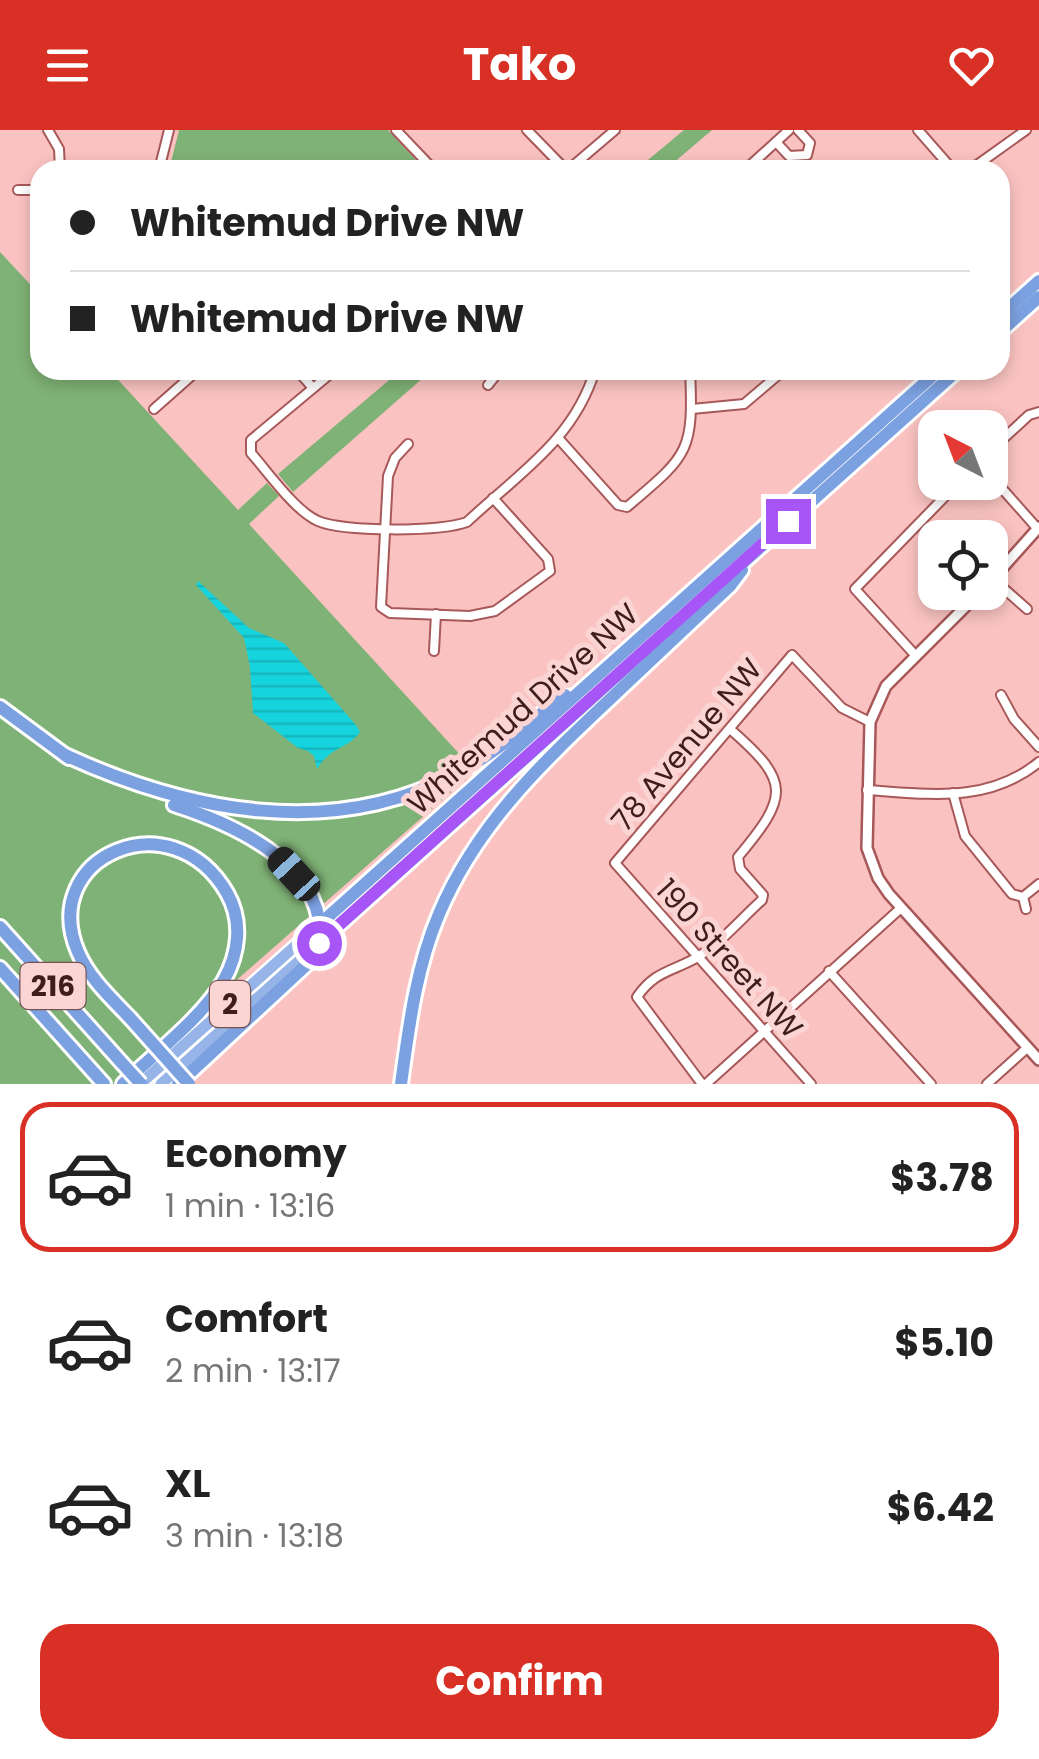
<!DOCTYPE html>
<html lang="en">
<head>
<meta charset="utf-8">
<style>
  body { margin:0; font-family:Poppins,sans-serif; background:#f6f6f6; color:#222; height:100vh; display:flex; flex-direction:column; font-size:38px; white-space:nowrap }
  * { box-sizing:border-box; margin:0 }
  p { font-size:32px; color:#767676 }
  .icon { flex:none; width:55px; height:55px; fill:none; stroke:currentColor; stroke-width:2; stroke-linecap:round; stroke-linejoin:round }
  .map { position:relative; height:954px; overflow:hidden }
  .details { display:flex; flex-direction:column; background:#fff; flex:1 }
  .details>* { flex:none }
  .top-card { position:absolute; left:30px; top:30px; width:980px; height:220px; border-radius:30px; box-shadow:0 5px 15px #0003; display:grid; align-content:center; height:220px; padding:0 40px; background:#fff }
  .needle { width:65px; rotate:318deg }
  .tools { position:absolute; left:918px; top:280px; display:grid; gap:20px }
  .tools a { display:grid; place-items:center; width:90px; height:90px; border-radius:20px; background:#fff; box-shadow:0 5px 15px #0003; font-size:50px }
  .end { position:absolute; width:45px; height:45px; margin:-22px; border:12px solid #a855f7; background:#fff; box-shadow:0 0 0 5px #fff }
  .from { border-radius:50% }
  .car { position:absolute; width:30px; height:60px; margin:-30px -15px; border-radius:12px; box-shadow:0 0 8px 2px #0007; background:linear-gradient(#222 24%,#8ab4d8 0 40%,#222 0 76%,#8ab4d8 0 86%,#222 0) }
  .top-card b { display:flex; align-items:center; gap:35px; height:95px; font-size:38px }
  .top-card b+b { border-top:2px solid #e0e0e0 }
  .top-card i { width:25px; height:25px; background:#222 }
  ul { padding:18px 0 0; list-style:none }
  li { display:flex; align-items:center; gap:30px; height:150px; margin:0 20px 15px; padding:0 20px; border:5px solid transparent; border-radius:30px }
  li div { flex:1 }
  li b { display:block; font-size:38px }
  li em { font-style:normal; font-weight:700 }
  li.current { border-color:#d93025 }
  li>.icon { width:90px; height:90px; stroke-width:1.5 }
  .primary-button { display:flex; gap:20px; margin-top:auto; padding:20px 40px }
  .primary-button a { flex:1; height:115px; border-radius:30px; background:#d93025; color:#fff; font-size:40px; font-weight:700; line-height:115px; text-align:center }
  header { display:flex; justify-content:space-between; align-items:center; height:130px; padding:0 40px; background:#d93025; color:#fff; font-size:45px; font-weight:700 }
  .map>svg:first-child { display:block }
  .green { fill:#7fb276 }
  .water { fill:url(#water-rules) }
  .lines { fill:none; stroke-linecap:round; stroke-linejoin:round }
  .minor-casing { stroke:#a85858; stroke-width:12 }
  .tertiary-casing { stroke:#a85858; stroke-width:14 }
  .trunk-casing { stroke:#fff; stroke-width:16 }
  .motorway-casing { stroke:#fff; stroke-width:18 }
  .minor { stroke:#fff; stroke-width:8 }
  .tertiary { stroke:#fff; stroke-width:9 }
  .trunk { stroke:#96b4e7; stroke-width:11 }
  .motorway { stroke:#7ca1e1; stroke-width:12 }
  .motorway-bridge-casing { stroke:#fff; stroke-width:18; stroke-linecap:butt }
  .motorway-bridge { stroke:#7ca1e1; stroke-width:12 }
  .route { stroke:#a855f7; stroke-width:12 }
  .labels { text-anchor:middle; stroke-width:10; stroke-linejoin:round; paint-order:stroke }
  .shield { fill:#fbd5d4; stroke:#775454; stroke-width:2.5 }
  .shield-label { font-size:28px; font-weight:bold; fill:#3f1d1d }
  .street-label { font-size:30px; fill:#3f1d1d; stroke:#fbd5d4 }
</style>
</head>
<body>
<header><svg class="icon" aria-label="menu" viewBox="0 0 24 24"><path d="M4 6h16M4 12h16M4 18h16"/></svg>Tako<svg class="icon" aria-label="heart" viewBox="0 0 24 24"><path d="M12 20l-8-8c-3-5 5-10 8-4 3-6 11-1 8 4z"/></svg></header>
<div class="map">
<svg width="1039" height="954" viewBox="0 0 1039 954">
  <defs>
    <pattern id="water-rules" width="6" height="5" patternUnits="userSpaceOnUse" patternTransform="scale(2.5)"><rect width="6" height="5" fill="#16d4de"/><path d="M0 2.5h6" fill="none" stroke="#16b6be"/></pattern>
  </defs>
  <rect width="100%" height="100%" fill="#fac3c1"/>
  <g class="green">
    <path d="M179,0h209l37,40h-256z"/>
    <path d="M684,0h28l-47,40h-29z"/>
    <path d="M0,122l40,43v75h69l129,140 29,-27 12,13 -30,28 226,247 -357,313h-118z"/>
    <path d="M401,240h31l-139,122 -15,-18z"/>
  </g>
  <path class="water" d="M198,451l51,47 35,15 72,82 4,7c-13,18 -28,13 -43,37l-3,-13 -6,-5 -10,-3 -45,-35 -3,-46 -6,-29 -48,-53z"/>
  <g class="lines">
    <g class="minor-casing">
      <g id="minor">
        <path d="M48,0l11,19 1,21"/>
        <path d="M396,0l38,40"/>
        <path d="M527,0l39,40"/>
        <path d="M918,0l35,40"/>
        <path d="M776,12l13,14 18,-1 3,-12 -12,-13"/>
        <path d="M159,40l10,-40"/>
        <path d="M568,40l47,-40"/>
        <path d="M745,40l44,-40"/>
        <path d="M970,40l56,-40"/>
        <path d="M18,60h22"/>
        <path d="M297,240l16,18"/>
        <path d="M335,240l-84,70v13c17,19 44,58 67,68 25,11 123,11 149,1 51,-48 107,-82 128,-152"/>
        <path d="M488,255l12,-15"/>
        <path d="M154,279l44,-39"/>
        <path d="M692,279l52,-5 40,-34"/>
        <path d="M559,309l59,66 9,2c61,-52 67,-54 63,-137"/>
        <path d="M408,314l-13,14 -7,18 -7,131 9,6 80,3 25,-5 55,-40 -2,-12 -55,-61"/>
        <path d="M990,321l39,-36 10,-3"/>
        <path d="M990,345l47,53"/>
        <path d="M993,449l34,30"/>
        <path d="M434,521l2,-37"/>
        <path d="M916,526l-61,-67 104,-107"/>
        <path d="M1001,565l13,24 25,28"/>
        <path d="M867,660c62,4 121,14 172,-28"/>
        <path d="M953,663l12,43 47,58 11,3"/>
        <path d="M1026,779l-3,-12 16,-13"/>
        <path d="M829,841l102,113"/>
        <path d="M702,954l-65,-87c18,-26 34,-25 59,-39 24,-14 45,-39 66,-58l1,-5 -23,-26 -2,-12c51,-61 53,-75 -8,-128"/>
        <path d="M706,954l195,-176"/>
        <path d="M811,954l-196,-221 177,-208 50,53 28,14"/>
        <path d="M987,954l40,-36"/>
      </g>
    </g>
    <g class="tertiary-casing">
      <g id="tertiary">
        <path d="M990,452l49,-55"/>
        <path d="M980,462l-94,94 -16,36 -3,126 11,30 11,16 150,166"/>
      </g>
    </g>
    <g class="trunk-casing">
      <g id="trunk">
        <path d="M140,954l180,-160"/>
        <path d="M161,954l158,-141"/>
      </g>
    </g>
    <g class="motorway-casing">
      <g id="motorway">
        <path d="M1000,186l39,-35"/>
        <path d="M1000,202l39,-35"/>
        <path d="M0,577l69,51"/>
        <path d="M65,625c122,56 264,85 389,20 40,-20 76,-53 111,-80"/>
        <path d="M174,675c56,18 144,56 146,126"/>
        <path d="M320,794l619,-554"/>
        <path d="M0,797l121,135"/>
        <path d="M319,813l639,-573"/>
        <path d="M0,838l104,116"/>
        <path d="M123,954c31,-30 79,-66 101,-104 15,-27 19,-59 3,-87 -55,-95 -190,-37 -149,59 11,26 33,46 52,66"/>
        <path d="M178,954l152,-141"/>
        <path d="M401,954c8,-58 15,-116 38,-170 37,-88 101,-149 169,-213 40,-38 81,-76 122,-115l12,-16"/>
      </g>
    </g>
    <use href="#minor" class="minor"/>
    <use href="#tertiary" class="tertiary"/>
    <use href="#trunk" class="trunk"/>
    <use href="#motorway" class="motorway"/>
    <g class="motorway-bridge-casing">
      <g id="motorway-bridge">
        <path d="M130,888l59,66"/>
        <path d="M121,932l20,22"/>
      </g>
    </g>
    <use href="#motorway-bridge" class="motorway-bridge"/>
  </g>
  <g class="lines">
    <path class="route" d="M319,813l469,-422"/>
  </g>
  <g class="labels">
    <g class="shield">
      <rect x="20.5" y="833" width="65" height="46" rx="8"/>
      <rect x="210" y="851" width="40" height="46" rx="8"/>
    </g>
    <g class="shield-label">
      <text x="53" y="866">216</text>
      <text x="230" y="884">2</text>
    </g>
    <g class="street-label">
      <text transform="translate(523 579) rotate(-42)" y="10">Whitemud Drive NW</text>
      <text transform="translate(687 615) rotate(-50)" y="10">78 Avenue NW</text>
      <text transform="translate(729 829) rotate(48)" y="10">190 Street NW</text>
    </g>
  </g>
</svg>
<div class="tools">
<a><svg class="needle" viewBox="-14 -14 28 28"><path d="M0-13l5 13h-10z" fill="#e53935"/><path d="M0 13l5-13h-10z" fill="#767676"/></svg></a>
<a><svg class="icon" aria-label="locate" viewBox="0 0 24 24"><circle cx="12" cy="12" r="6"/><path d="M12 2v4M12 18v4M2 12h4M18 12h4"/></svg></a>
</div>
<i class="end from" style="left:319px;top:813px"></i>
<i class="end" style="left:788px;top:391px"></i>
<i class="car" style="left:294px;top:744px;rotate:317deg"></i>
<div class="top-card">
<b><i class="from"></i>Whitemud Drive NW</b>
<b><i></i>Whitemud Drive NW</b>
</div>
</div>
<section class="details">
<ul>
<li class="current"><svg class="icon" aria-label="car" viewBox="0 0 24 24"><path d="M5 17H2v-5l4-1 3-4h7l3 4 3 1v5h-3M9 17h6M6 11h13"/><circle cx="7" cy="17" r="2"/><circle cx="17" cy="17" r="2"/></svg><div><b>Economy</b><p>1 min · 13:16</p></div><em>$3.78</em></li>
<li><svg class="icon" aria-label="car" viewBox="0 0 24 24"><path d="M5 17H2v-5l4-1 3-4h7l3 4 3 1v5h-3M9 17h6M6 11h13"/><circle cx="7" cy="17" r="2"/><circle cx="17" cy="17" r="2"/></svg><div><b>Comfort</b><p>2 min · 13:17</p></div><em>$5.10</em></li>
<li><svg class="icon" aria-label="car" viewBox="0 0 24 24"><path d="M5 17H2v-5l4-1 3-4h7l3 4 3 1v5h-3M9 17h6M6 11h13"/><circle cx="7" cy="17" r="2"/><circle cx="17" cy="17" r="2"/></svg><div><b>XL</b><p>3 min · 13:18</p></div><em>$6.42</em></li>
</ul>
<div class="primary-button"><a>Confirm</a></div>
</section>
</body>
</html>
